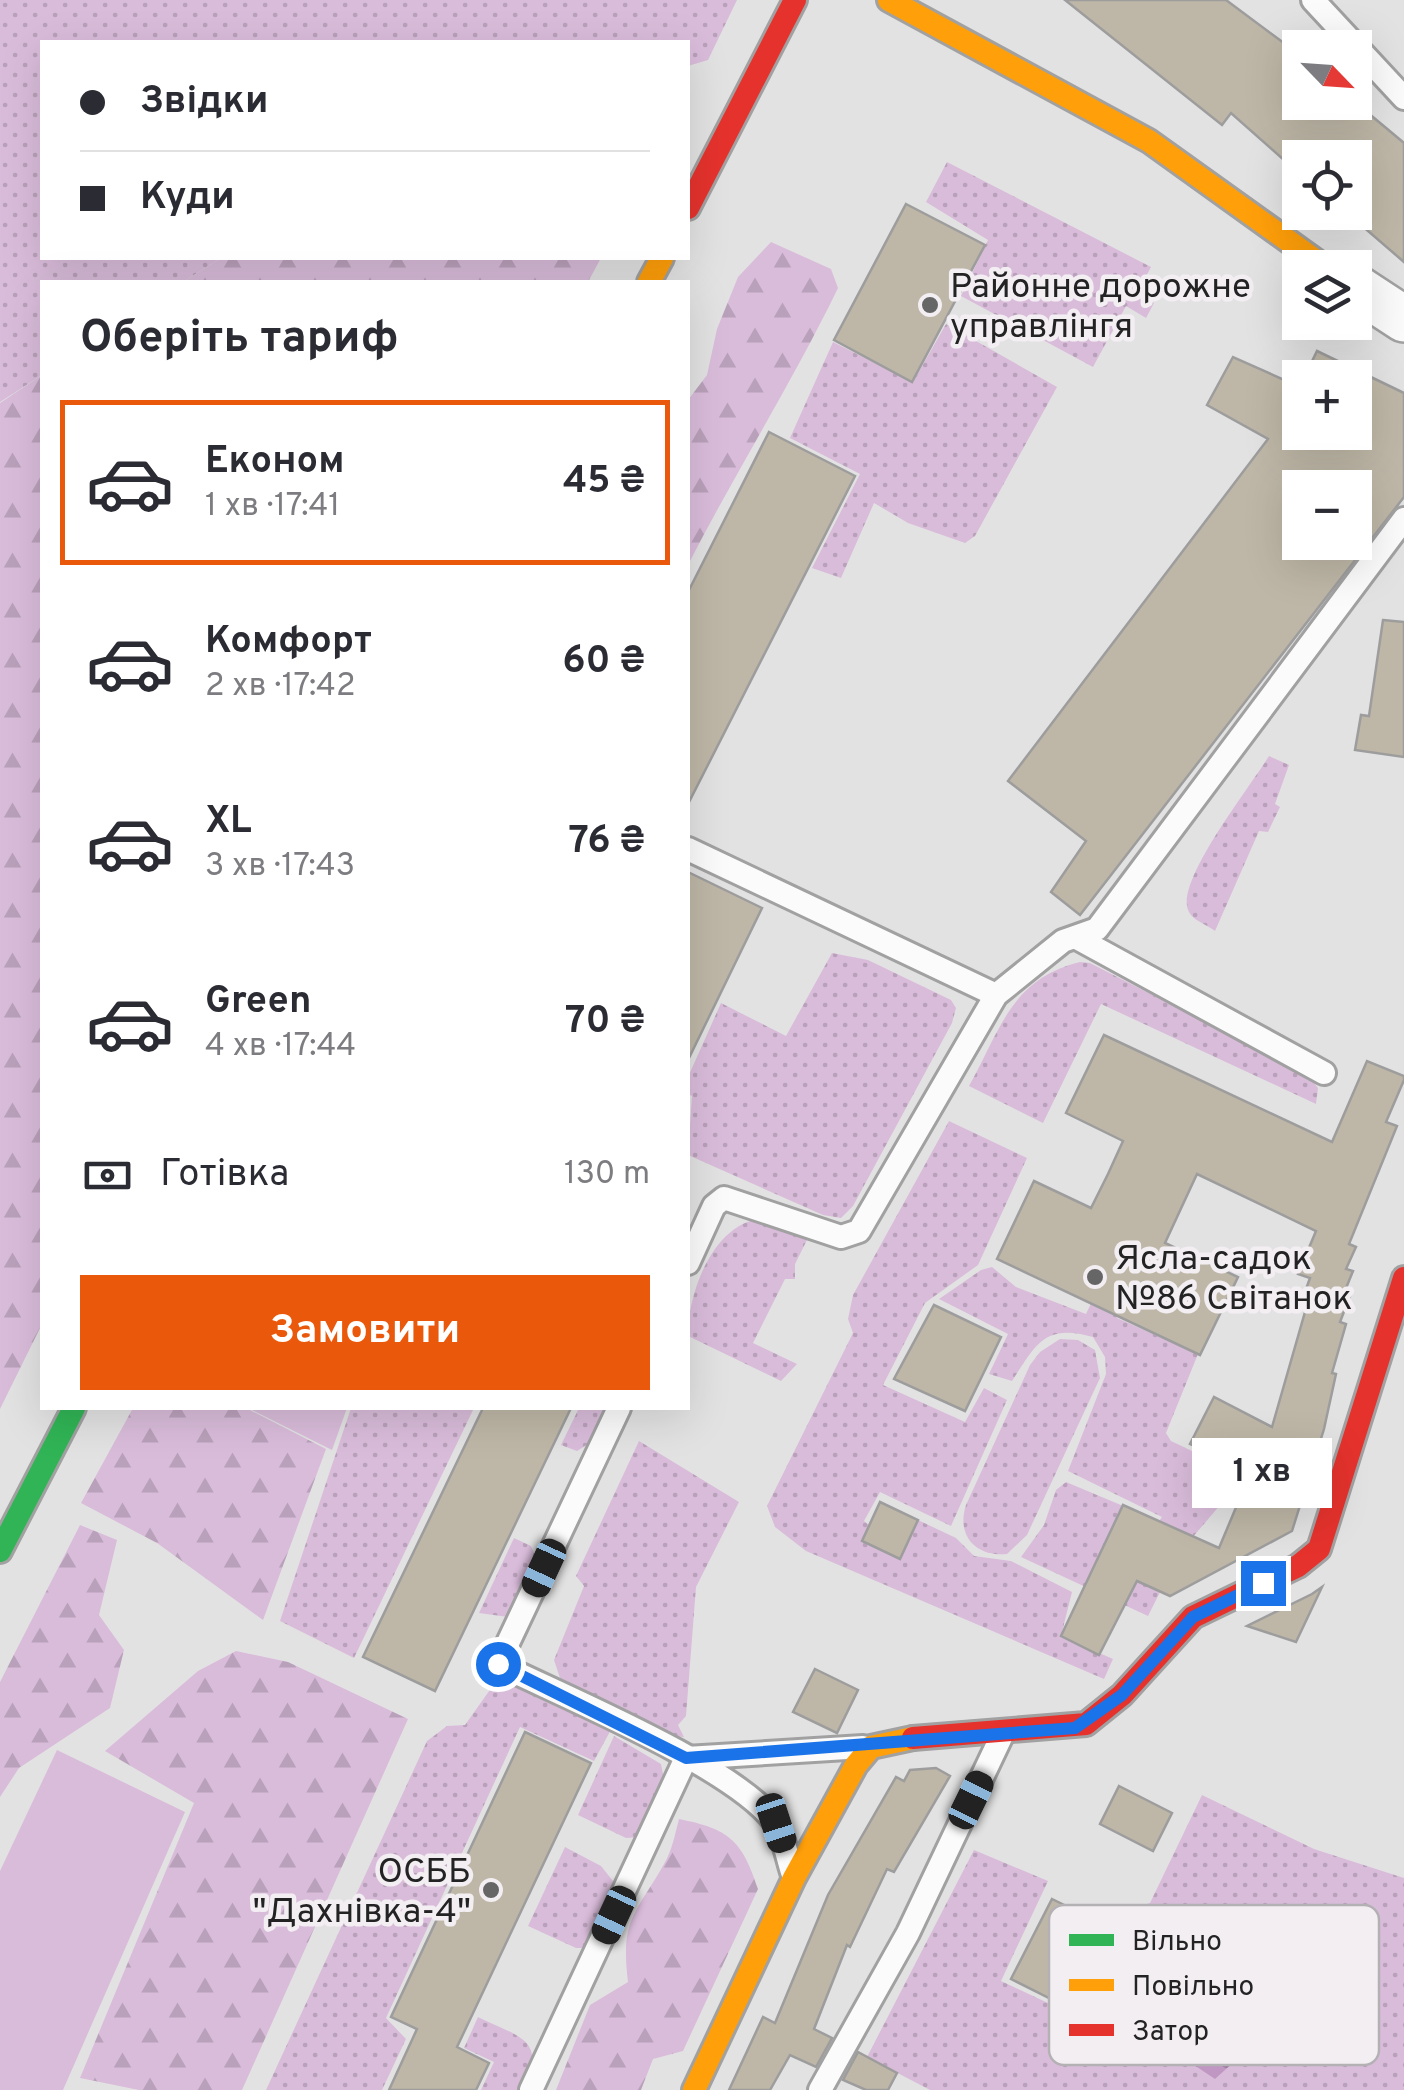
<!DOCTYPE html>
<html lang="uk">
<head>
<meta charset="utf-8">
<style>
  body { margin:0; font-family:Overpass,sans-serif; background:#f7f7f7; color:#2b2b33; height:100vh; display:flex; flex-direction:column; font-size:38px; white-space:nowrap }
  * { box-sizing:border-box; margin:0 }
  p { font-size:32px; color:#7c7c81 }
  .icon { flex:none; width:55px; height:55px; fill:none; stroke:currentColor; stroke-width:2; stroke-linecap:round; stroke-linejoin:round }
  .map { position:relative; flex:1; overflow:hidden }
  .side { position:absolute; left:40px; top:280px; width:650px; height:1130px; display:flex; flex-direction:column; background:#fff; border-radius:0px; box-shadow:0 10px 40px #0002 }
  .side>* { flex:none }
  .guide { position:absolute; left:40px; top:40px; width:650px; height:220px; border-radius:0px; box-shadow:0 10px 40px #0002; display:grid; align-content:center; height:220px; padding:0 40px; background:#fff }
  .needle { width:65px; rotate:115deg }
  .tools { position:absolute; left:1282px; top:30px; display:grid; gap:20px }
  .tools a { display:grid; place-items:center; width:90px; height:90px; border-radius:0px; background:#fff; box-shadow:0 10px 40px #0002; font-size:50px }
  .end { position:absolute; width:45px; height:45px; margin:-22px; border:12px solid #1a73e8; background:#fff; box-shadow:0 0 0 5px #fff }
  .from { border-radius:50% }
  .bubble { position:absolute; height:70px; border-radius:0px; background:#fff; box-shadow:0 10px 40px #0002; font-size:32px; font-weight:700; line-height:70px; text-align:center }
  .car { position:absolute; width:30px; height:60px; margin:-30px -15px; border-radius:12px; box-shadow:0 0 8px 2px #0007; background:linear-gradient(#222 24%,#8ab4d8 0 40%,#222 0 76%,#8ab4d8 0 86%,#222 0) }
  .guide b { display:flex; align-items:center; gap:35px; height:95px; font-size:38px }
  .guide b+b { border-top:2px solid #e1e1e2 }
  .guide i { width:25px; height:25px; background:#2b2b33 }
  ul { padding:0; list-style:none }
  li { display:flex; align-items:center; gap:30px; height:165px; margin:0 20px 15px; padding:0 20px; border:5px solid transparent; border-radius:0px }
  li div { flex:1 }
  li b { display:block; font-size:38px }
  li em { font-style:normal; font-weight:700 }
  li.active { border-color:#ea580c }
  li>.icon { width:90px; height:90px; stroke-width:1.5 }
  h2 { padding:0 40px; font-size:45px; line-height:120px }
  .pay { display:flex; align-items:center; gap:25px; height:110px; padding:0 40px; font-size:38px }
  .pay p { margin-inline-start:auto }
  .cta { display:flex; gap:20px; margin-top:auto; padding:20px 40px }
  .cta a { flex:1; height:115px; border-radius:0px; background:#ea580c; color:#fff; font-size:40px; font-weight:700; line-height:115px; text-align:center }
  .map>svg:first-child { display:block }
  .grass { fill:url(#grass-dots) }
  .forest { fill:url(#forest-firs) }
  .pitch { fill:#d9bcda }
  .water { fill:url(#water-waves) }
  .building { fill:#beb7a7; stroke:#9e9d9d; stroke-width:2.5; fill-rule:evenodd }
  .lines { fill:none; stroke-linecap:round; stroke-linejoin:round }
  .lane-casing { stroke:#a2a1a2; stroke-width:28 }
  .street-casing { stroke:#a2a1a2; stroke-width:50 }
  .fast-casing { stroke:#a2a1a2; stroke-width:28 }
  .slow-casing { stroke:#a2a1a2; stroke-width:28 }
  .jam-casing { stroke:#a2a1a2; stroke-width:28 }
  .lane { stroke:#fbfbfb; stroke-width:22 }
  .street { stroke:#fbfbfb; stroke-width:45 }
  .fast { stroke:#30b455; stroke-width:22 }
  .slow { stroke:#ff9f0a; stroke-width:22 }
  .jam { stroke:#e5322d; stroke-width:22 }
  .route { stroke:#1a73e8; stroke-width:12 }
  .poi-dot { fill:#676667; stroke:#f2eef2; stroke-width:4 }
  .labels { text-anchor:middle; stroke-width:9; stroke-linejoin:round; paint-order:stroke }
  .poi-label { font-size:35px; fill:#242324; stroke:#f2eef2; text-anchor:start }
  .key { fill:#f2eef2; stroke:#b4b1b4; stroke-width:2.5 }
  .key-label { font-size:28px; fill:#242324 }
</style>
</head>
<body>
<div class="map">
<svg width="1404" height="2090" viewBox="0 0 1404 2090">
  <defs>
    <pattern id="grass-dots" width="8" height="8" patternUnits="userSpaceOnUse" patternTransform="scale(2.5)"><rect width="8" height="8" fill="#d9bcda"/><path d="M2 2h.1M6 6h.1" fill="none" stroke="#baa1bb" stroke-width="1.8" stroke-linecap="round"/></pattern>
    <pattern id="forest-firs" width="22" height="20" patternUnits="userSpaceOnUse" patternTransform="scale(2.5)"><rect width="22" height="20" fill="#d9bcda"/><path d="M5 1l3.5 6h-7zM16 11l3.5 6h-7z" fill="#baa1bb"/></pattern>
    <pattern id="water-waves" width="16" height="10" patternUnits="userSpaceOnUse" patternTransform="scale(2.5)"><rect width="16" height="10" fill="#c097c2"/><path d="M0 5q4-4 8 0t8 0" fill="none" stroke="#9c7b9d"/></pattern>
  </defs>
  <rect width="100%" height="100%" fill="#e3e2e3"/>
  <g class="grass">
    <path d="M0,0h737l-29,60 -20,6v-24h-646v216h179l-38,24h-141v93l-42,27z"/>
    <path d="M947,162l204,105 -14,26 17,10 -8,15 -20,-12 -33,61 -132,-71 27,-56 -62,-38z"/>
    <path d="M946,324l111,63 -82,149 -10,7 -57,-20 -34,-20 -33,75 -29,-10 48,-94 -70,-36 43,-96 80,40z"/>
    <path d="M1269,756l20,9 -14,39 5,3 -12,25 -9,-1 -44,100c-10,-8 -26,-11 -28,-25 -5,-33 63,-119 82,-150z"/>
    <path d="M832,953l36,7 83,40 5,8 -4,15 -99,183 -12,12 -18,-3 -135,-60 4,-59 -4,-2v-17l33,-74 65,33z"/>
    <path d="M1080,962l10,1 217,111 11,14 -2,16 -215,-100 -58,119 -74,-37c32,-57 42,-107 111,-124z"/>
    <path d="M949,1121l78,37 -49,107 -53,38 -42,82 82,37 19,-34 23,12 -56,126 -71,-34 -16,29 5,4 -7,16 37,18 19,-39 38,18 18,18 37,5 61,31 -11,44 52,23 -9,20 -298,-128 -31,-24 -8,-21 86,-173 -5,-14 5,-24z"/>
    <path d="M761,1219l47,19 -13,26v15h-10l-32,64 44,21 -16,17 -93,-45c-1,-41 25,-113 73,-117z"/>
    <path d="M1146,1258l-29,60 81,36 -32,79 5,8 74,35 -65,76 -32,64 -127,-59 23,-32 12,-35 10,-8 93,39 3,-4 -94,-46 38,-97 -1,-17 -12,-20c-48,-14 -57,7 -81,44l-23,-7 19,-40 -69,-35 42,-29 11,-3 24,20 70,27 6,-13z"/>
    <path d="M1060,1339l18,1 17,10 5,28 -73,157 -20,19c-31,3 -51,-18 -41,-49l64,-140 10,-13z"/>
    <path d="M351,1408h123l-120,250 -74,-37z"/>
    <path d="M579,1408h31l-17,33 -16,10 -16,-6z"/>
    <path d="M639,1441l100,61 -43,85 -10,129 -8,9 6,12 -23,-2 -99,-51 -8,-24 30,-74 -8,-10z"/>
    <path d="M514,1538l17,8 4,9 -27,62 -29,-4z"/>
    <path d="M499,1677l114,49 -19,35 -74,-34 -134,291 20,21 -24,51h-116l161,-349 20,-15 18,-1z"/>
    <path d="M614,1736l47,28 5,25 -25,48 -15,1 -48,-23z"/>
    <path d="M1202,1795l112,54 90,29v212h-474l-63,-33 107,-207 74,31 -47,100 64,30 48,-96 37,-12z"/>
    <path d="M565,1847l36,19 16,20 -26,62h-15l-48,-22z"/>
    <path d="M478,2017c42,21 69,21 46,73h-43l13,-28 -30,-14z"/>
  </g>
  <g class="forest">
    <path d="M771,242l60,27 7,19c-46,95 -102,183 -150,277v-165l19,-25 10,-46 21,-52z"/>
    <path d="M221,258h380l-13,24h-405z"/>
    <path d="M42,375v949l-42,85v-1006z"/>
    <path d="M133,1408h113l80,41 -63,171 -106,-77 -76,-40z"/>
    <path d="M80,1525l37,15 -18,75 25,35 -14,58 -91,60 -19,29v-115z"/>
    <path d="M236,1651l52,11 120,57 -166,371h-103l-59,-12 114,-275 -89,-52 93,-80z"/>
    <path d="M679,1819c50,10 63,21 79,70l-75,162 -30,8 -12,31h-85l34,-85 38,-23c-8,-64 8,-68 36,-118 8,-13 11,-30 15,-45z"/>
  </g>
  <g class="pitch">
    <path d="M248,1408h99l-15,42z"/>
    <path d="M57,1750l128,62 -122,278h-63v-219z"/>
  </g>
  <path class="water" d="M1221,2003l34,18 -8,29 -32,29 -27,-18c2,-20 8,-55 33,-58z"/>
  <g class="building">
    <path d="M1065,0h161l74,55v47h55l49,41v119l-58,-50h9v-54h-55v14l-7,-4 -62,-55 -9,12z"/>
    <path d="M906,204l79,41 -73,137 -78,-42z"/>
    <path d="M1317,351l87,42v104l-324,418 -29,-23 35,-51 -78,-60 260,-342 -61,-34 26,-48 67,30v45h55v-54h-51zM1300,488h55v54h-55z"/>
    <path d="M769,432l86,44 -167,328v-212z"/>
    <path d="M1383,620l21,2v135l-49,-7 6,-35 8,1z"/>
    <path d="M688,872l74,36 -74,152z"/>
    <path d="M1104,1035l228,107 35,-81 37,15v4l-18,42 11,4 -48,118 7,3 -10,22 7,2 -9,22 6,3 -10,26 6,2 -14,49 4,1 -12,55 -32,102 -122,65 -33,-15 -38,74 -38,-19 62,-131 96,43 31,-74 -60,-30 24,-47 58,30 35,-122 -6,-2 9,-25 -12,-4 18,-43 -119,-57 -32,69 73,34 -38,78 -203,-96 37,-78 57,27 17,-34 15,-33 -57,-28z"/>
    <path d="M934,1305l67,32 -36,74 -71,-32z"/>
    <path d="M483,1408h88l-136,283 -72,-34z"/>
    <path d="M880,1502l38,18 -18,39 -38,-18z"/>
    <path d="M1322,1587l-26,55 -49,-16 65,-32z"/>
    <path d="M815,1669l43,21 -21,43 -44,-21z"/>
    <path d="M525,1732l66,31 -134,284 32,16 -13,27h-87l28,-61 -26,-12z"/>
    <path d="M936,1768l14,8 -56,96 -7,-3 -37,78 -3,-2 -33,84 18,9 -16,29 -26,-12 -20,35h-41l34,-73 12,6 53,-128 68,-118 8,4 6,-11z"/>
    <path d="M1119,1786l53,27 -19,38 -53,-27z"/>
    <path d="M1052,1899l41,20 -40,81 -42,-21z"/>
    <path d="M858,2052l39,21 -9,17h-22l-23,-10z"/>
  </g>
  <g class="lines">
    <g class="lane-casing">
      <g id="lane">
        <path d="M1313,0l91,98"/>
        <path d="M688,849l308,146"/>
        <path d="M1077,938l247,135"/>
        <path d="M688,1263l26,-57 10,-8 117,39 18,-6 137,-236 67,-54 34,-12 307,-410"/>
        <path d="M619,1408l-121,256c67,33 234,102 276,157 9,13 13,35 18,51"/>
        <path d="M686,1758l177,-11"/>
        <path d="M531,2090l155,-332"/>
        <path d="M820,2090l88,-157 95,-200"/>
      </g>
    </g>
    <g class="street-casing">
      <path id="street" d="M1355,287l49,32"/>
    </g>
    <g class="fast-casing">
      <path id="fast" d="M0,1551l74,-143"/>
    </g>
    <g class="slow-casing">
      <g id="slow">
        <path d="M889,0l260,141 177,127"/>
        <path d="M649,282l13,-24"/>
        <path d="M694,2090l100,-212 62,-113 15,-18 42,-9"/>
      </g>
    </g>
    <g class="jam-casing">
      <g id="jam">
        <path d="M688,208l107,-208"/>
        <path d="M913,1738l173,-14 36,-29 71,-78 105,-51 21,-17 85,-271"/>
      </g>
    </g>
    <use href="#lane" class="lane"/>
    <use href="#street" class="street"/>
    <use href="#fast" class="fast"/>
    <use href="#slow" class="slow"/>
    <use href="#jam" class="jam"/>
  </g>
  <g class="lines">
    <path class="route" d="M498,1664l188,94 389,-30 47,-33 71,-78 70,-34"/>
  </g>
  <g class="poi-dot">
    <circle cx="930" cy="305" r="10"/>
    <circle cx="1095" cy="1277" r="10"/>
    <circle cx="491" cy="1890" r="10"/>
  </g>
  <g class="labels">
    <g class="poi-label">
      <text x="950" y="297">Районне дорожне<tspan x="950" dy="40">управлінгя</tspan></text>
      <text x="1115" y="1269">Ясла-садок<tspan x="1115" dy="40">№86 Світанок</tspan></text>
      <text x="471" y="1882" text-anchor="end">ОСББ<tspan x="471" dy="40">"Дахнівка-4"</tspan></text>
    </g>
  </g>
  <rect x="1049" y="1905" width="330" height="160" rx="15" class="key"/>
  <rect x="1069" y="1934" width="45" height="12" fill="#30b455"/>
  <rect x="1069" y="1979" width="45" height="12" fill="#ff9f0a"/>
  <rect x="1069" y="2024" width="45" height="12" fill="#e5322d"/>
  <g class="key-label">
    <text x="1132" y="1950">Вільно</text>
    <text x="1132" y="1995">Повільно</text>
    <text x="1132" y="2040">Затор</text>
  </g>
</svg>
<div class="tools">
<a><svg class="needle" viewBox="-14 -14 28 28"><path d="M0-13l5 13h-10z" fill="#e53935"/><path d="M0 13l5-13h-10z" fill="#7c7c81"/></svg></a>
<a><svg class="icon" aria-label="locate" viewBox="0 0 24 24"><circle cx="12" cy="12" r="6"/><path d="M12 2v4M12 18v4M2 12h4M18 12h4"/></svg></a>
<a><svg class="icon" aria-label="layers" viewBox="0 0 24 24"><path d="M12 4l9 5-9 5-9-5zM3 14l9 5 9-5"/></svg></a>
<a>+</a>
<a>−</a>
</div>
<i class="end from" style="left:498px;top:1664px"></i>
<i class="end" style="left:1263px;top:1583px"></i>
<div class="bubble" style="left:1192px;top:1438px;width:140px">1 хв</div>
<i class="car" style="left:544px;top:1568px;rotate:205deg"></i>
<i class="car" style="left:971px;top:1800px;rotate:26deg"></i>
<i class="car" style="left:776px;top:1823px;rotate:162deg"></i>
<i class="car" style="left:614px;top:1915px;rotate:205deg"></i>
<div class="guide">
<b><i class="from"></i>Звідки</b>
<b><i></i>Куди</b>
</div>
<section class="side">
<h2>Оберіть тариф</h2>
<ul>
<li class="active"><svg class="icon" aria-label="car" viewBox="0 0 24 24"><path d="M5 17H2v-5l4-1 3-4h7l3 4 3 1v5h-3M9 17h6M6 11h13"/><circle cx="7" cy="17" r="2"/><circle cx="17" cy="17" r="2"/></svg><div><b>Економ</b><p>1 хв · 17:41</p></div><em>45 ₴</em></li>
<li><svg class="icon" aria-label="car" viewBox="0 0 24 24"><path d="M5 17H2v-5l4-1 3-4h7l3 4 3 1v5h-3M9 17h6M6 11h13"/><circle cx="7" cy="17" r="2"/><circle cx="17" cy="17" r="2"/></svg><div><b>Комфорт</b><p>2 хв · 17:42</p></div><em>60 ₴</em></li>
<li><svg class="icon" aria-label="car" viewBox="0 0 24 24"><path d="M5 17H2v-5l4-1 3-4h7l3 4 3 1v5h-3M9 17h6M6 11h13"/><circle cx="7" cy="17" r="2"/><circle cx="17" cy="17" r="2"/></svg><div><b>XL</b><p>3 хв · 17:43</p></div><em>76 ₴</em></li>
<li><svg class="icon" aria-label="car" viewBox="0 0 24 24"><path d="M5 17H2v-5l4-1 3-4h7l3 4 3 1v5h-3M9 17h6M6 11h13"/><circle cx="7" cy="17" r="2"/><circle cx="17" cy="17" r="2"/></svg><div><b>Green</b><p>4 хв · 17:44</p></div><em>70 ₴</em></li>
</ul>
<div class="pay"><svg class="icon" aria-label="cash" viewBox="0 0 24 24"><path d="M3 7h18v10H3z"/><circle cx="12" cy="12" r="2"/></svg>Готівка<p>130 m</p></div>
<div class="cta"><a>Замовити</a></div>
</section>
</div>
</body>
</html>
